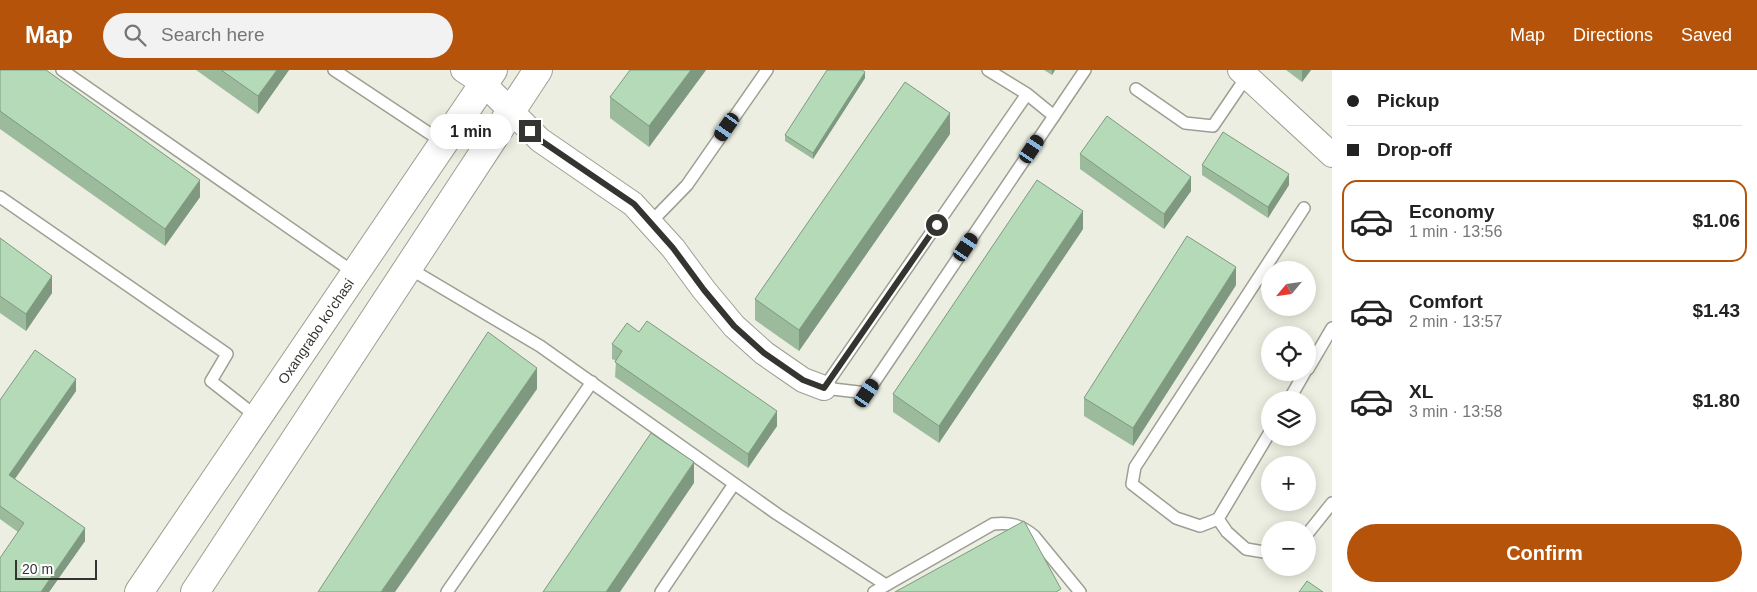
<!DOCTYPE html>
<html lang="en">
<head>
<meta charset="utf-8">
<style>
  body { margin:0; font-family:Arial,sans-serif; background:#f2f2f2; color:#222; height:100vh; display:flex; flex-direction:column; font-size:19px; white-space:nowrap }
  * { box-sizing:border-box; margin:0 }
  p { font-size:16px; color:#767676 }
  .icon { flex:none; width:28px; height:28px; fill:none; stroke:currentColor; stroke-width:2; stroke-linecap:round; stroke-linejoin:round }
  .map { position:relative; flex:1; overflow:hidden }
  .drawer { display:flex; flex-direction:column; background:#fff; width:425px }
  .drawer>* { flex:none }
  .top-card { display:grid; align-content:center; height:110px; padding:0 15px; background:#fff }
  .needle { width:32px; rotate:241deg }
  .controls { position:absolute; left:1261px; top:191px; display:grid; gap:10px }
  .controls a { display:grid; place-items:center; width:55px; height:55px; border-radius:50%; background:#fff; box-shadow:0 2px 12px #0003; font-size:25px }
  .scale { position:absolute; left:15px; bottom:12px; width:82px; box-sizing:border-box; padding-left:5px; border:2px solid #343530; border-top:0; font-size:14px; line-height:18px; white-space:nowrap; color:#343530; -webkit-text-stroke:4px #fff; paint-order:stroke }
  .end { position:absolute; width:22px; height:22px; margin:-11px; border:6px solid #343530; background:#fff; box-shadow:0 0 0 2px #fff }
  .from { border-radius:50% }
  .bubble { position:absolute; height:35px; border-radius:18px; background:#fff; box-shadow:0 2px 12px #0003; font-size:16px; font-weight:800; line-height:35px; text-align:center }
  .car { position:absolute; width:15px; height:30px; margin:-15px -8px; border-radius:6px; box-shadow:0 0 4px 1px #0007; background:linear-gradient(#222 24%,#8ab4d8 0 40%,#222 0 76%,#8ab4d8 0 86%,#222 0) }
  .top-card b { display:flex; align-items:center; gap:18px; height:48px; font-size:19px }
  .top-card b+b { border-top:1px solid #e0e0e0 }
  .top-card i { width:12px; height:12px; background:#222 }
  ul { padding:0; list-style:none }
  li { display:flex; align-items:center; gap:15px; height:82px; margin:0 10px 8px; padding:0 5px; border:2px solid transparent; border-radius:15px }
  li div { flex:1 }
  li b { display:block; font-size:19px }
  li em { font-style:normal; font-weight:800 }
  li.on { border-color:#b45309 }
  li>.icon { width:45px; height:45px; stroke-width:1.5 }
  .cta { display:flex; gap:10px; margin-top:auto; padding:10px 15px }
  .cta a { flex:1; height:58px; border-radius:30px; background:#b45309; color:#fff; font-size:20px; font-weight:800; line-height:58px; text-align:center }
  header { display:flex; align-items:center; gap:30px; box-sizing:border-box; height:70px; padding:0 25px; background:#b45309; color:#fff }
  header strong { font-size:24px }
  nav { display:flex; gap:28px; margin-inline-start:auto; font-size:18px }
  .search { width:350px; height:45px; background:#f2f2f2; display:flex; align-items:center; gap:12px; box-sizing:border-box; padding:0 18px; border-radius:28px; color:#767676; font-size:19px }
  main { display:flex; flex:1; min-height:0 }
  .map>svg:first-child { display:block }
  .lines { fill:none; stroke-linecap:round; stroke-linejoin:round }
  .lane-casing { stroke:#9d9f93; stroke-width:14 }
  .street-casing { stroke:#9d9f93; stroke-width:26 }
  .secondary-casing { stroke:#9d9f93; stroke-width:30 }
  .lane { stroke:#fff; stroke-width:11 }
  .street { stroke:#fff; stroke-width:24 }
  .secondary { stroke:#fff; stroke-width:28 }
  .wall { fill:#9cbb9d }
  .shaded-wall { fill:#7f9980 }
  .building { fill:#b5dab7; stroke:#7f9980 }
  .route { stroke:#343530; stroke-width:6 }
  .labels { text-anchor:middle; stroke-width:4; stroke-linejoin:round; paint-order:stroke }
  .street-label { font-size:14px; fill:#343530; stroke:#fff }
</style>
</head>
<body>
<header>
<strong>Map</strong>
<div class="search"><svg class="icon" aria-label="search" viewBox="0 0 24 24"><circle cx="10" cy="10" r="6"/><path d="M15 15l6 6"/></svg>Search here</div>
<nav><a>Map</a><a>Directions</a><a>Saved</a></nav>
</header>
<main>
<div class="map">
<svg width="1332" height="522" viewBox="0 0 1332 522">
  <rect width="100%" height="100%" fill="#ebeee0"/>
  <g class="lines">
    <g class="lane-casing">
      <g id="lane">
        <path d="M62,0l294,204"/>
        <path d="M334,0l110,73"/>
        <path d="M988,0l39,24 27,22 -187,277 -43,-5 203,-294"/>
        <path d="M1136,19l49,34 28,3 34,-50"/>
        <path d="M1054,46l31,-46"/>
        <path d="M0,127l227,157 -16,27 46,36"/>
        <path d="M651,152l36,-37 80,-115"/>
        <path d="M407,197l133,79 237,168 109,71"/>
        <path d="M1308,299l24,-41"/>
        <path d="M1289,330l16,-28"/>
        <path d="M1270,362l-52,87 9,13 19,17 24,4"/>
        <path d="M1218,449l-18,7 -24,-8 -44,-34 3,-17 169,-259"/>
        <path d="M1308,463l24,-30"/>
        <path d="M447,522l145,-210"/>
        <path d="M661,522l73,-108"/>
        <path d="M874,522l119,-68c17,-2 28,1 41,12l46,56"/>
      </g>
    </g>
    <g class="street-casing">
      <g id="street">
        <path d="M463,0l21,14 56,56 93,64 40,44 31,42 30,36 30,27 39,27 21,8"/>
        <path d="M1240,0l92,85"/>
      </g>
    </g>
    <g class="secondary-casing">
      <g id="secondary">
        <path id="s1" d="M139,522l354,-522"/>
        <path d="M195,522l343,-522"/>
      </g>
    </g>
    <use href="#lane" class="lane"/>
    <use href="#street" class="street"/>
    <use href="#secondary" class="secondary"/>
  </g>
  <g class="wall">
    <path d="M0,0l200,127 -35,49 -165,-117z"/>
    <path d="M196,0h93l-31,44z"/>
    <path d="M706,0l-57,77 -39,-29v-21z"/>
    <path d="M1044,0h11l-3,5z"/>
    <path d="M1286,0h25l-9,12z"/>
    <path d="M865,8l-52,81 -28,-18v-6z"/>
    <path d="M950,64l-151,217 -44,-31v-21z"/>
    <path d="M1080,84l111,37 -27,38 -84,-60z"/>
    <path d="M1202,95l87,20 -21,33 -66,-43z"/>
    <path d="M1083,159l-144,214 -46,-31v-18z"/>
    <path d="M0,168l52,55 -26,38 -26,-18z"/>
    <path d="M1236,215l-103,161 -49,-30v-18z"/>
    <path d="M612,274l165,82 -29,42 -133,-91 1,-16 -4,-2z"/>
    <path d="M76,321l-61,88 70,62 -36,51h-49l18,-60 -18,-13v-119z"/>
  </g>
  <g class="shaded-wall">
    <path d="M277,0h12l-31,44v-18z"/>
    <path d="M691,0h15l-57,77v-21z"/>
    <path d="M1052,0h3l-3,5z"/>
    <path d="M1302,0h9l-9,12z"/>
    <path d="M865,2v6l-52,81v-6z"/>
    <path d="M950,43v21l-151,217v-21z"/>
    <path d="M1289,104v11l-21,33v-11z"/>
    <path d="M1191,107v14l-27,38v-15z"/>
    <path d="M200,110v17l-35,49v-17z"/>
    <path d="M1083,141v18l-144,214v-17z"/>
    <path d="M1236,197v18l-103,161v-18z"/>
    <path d="M52,206v17l-26,38v-17z"/>
    <path d="M537,298v21l-142,203h-14z"/>
    <path d="M76,309v12l-67,96v-12z"/>
    <path d="M777,341v15l-29,42v-14z"/>
    <path d="M694,392v21l-74,109h-14z"/>
    <path d="M85,458v13l-36,51h-8z"/>
  </g>
  <g class="building">
    <path d="M0,0h46l154,110 -35,49 -165,-118z"/>
    <path d="M221,0h56l-19,26z"/>
    <path d="M630,0h61l-42,56 -39,-29z"/>
    <path d="M827,0h35l3,2 -52,81 -28,-18z"/>
    <path d="M905,12l45,31 -151,217 -44,-31z"/>
    <path d="M1107,46l84,61 -27,37 -84,-60z"/>
    <path d="M1223,62l66,42 -21,33 -66,-42z"/>
    <path d="M1037,110l46,31 -144,215 -46,-32z"/>
    <path d="M1187,166l49,31 -103,161 -49,-30z"/>
    <path d="M0,168l52,38 -26,38 -26,-18z"/>
    <path d="M647,251l130,90 -29,43 -133,-92 7,-11 -10,-7 15,-21 12,9z"/>
    <path d="M488,262l49,36 -156,224h-63z"/>
    <path d="M35,280l41,29 -67,96 76,53 -44,64h-41v-34l24,-35 -24,-17v-106z"/>
    <path d="M651,363l43,29 -88,130h-63z"/>
    <path d="M1024,451l37,68 -5,3h-161z"/>
    <path d="M1307,511l16,11h-24z"/>
  </g>
  <g class="lines">
    <path class="route" d="M530,61l10,9 94,64 39,44 31,42 30,36 30,27 39,27 21,8 113,-163"/>
  </g>
  <g class="labels">
    <g class="street-label">
      <text dy="5" stroke="none"><textPath href="#s1" startOffset="315">Oxangrabo ko'chasi</textPath></text>
    </g>
  </g>
</svg>
<div class="controls">
<a><svg class="needle" viewBox="-14 -14 28 28"><path d="M0-13l5 13h-10z" fill="#e53935"/><path d="M0 13l5-13h-10z" fill="#767676"/></svg></a>
<a><svg class="icon" aria-label="locate" viewBox="0 0 24 24"><circle cx="12" cy="12" r="6"/><path d="M12 2v4M12 18v4M2 12h4M18 12h4"/></svg></a>
<a><svg class="icon" aria-label="layers" viewBox="0 0 24 24"><path d="M12 4l9 5-9 5-9-5zM3 14l9 5 9-5"/></svg></a>
<a>+</a>
<a>−</a>
</div>
<div class="scale">20 m</div>
<i class="end from" style="left:937px;top:155px"></i>
<i class="end" style="left:530px;top:61px"></i>
<div class="bubble" style="left:430px;top:44px;width:82px">1 min</div>
<i class="car" style="left:727px;top:57px;rotate:215deg"></i>
<i class="car" style="left:1032px;top:79px;rotate:34deg"></i>
<i class="car" style="left:966px;top:177px;rotate:34deg"></i>
<i class="car" style="left:867px;top:323px;rotate:34deg"></i>
</div>
<section class="drawer">
<div class="top-card">
<b><i class="from"></i>Pickup</b>
<b><i></i>Drop-off</b>
</div>
<ul>
<li class="on"><svg class="icon" aria-label="car" viewBox="0 0 24 24"><path d="M5 17H2v-5l4-1 3-4h7l3 4 3 1v5h-3M9 17h6M6 11h13"/><circle cx="7" cy="17" r="2"/><circle cx="17" cy="17" r="2"/></svg><div><b>Economy</b><p>1 min · 13:56</p></div><em>$1.06</em></li>
<li><svg class="icon" aria-label="car" viewBox="0 0 24 24"><path d="M5 17H2v-5l4-1 3-4h7l3 4 3 1v5h-3M9 17h6M6 11h13"/><circle cx="7" cy="17" r="2"/><circle cx="17" cy="17" r="2"/></svg><div><b>Comfort</b><p>2 min · 13:57</p></div><em>$1.43</em></li>
<li><svg class="icon" aria-label="car" viewBox="0 0 24 24"><path d="M5 17H2v-5l4-1 3-4h7l3 4 3 1v5h-3M9 17h6M6 11h13"/><circle cx="7" cy="17" r="2"/><circle cx="17" cy="17" r="2"/></svg><div><b>XL</b><p>3 min · 13:58</p></div><em>$1.80</em></li>
</ul>
<div class="cta"><a>Confirm</a></div>
</section>
</main>
</body>
</html>
